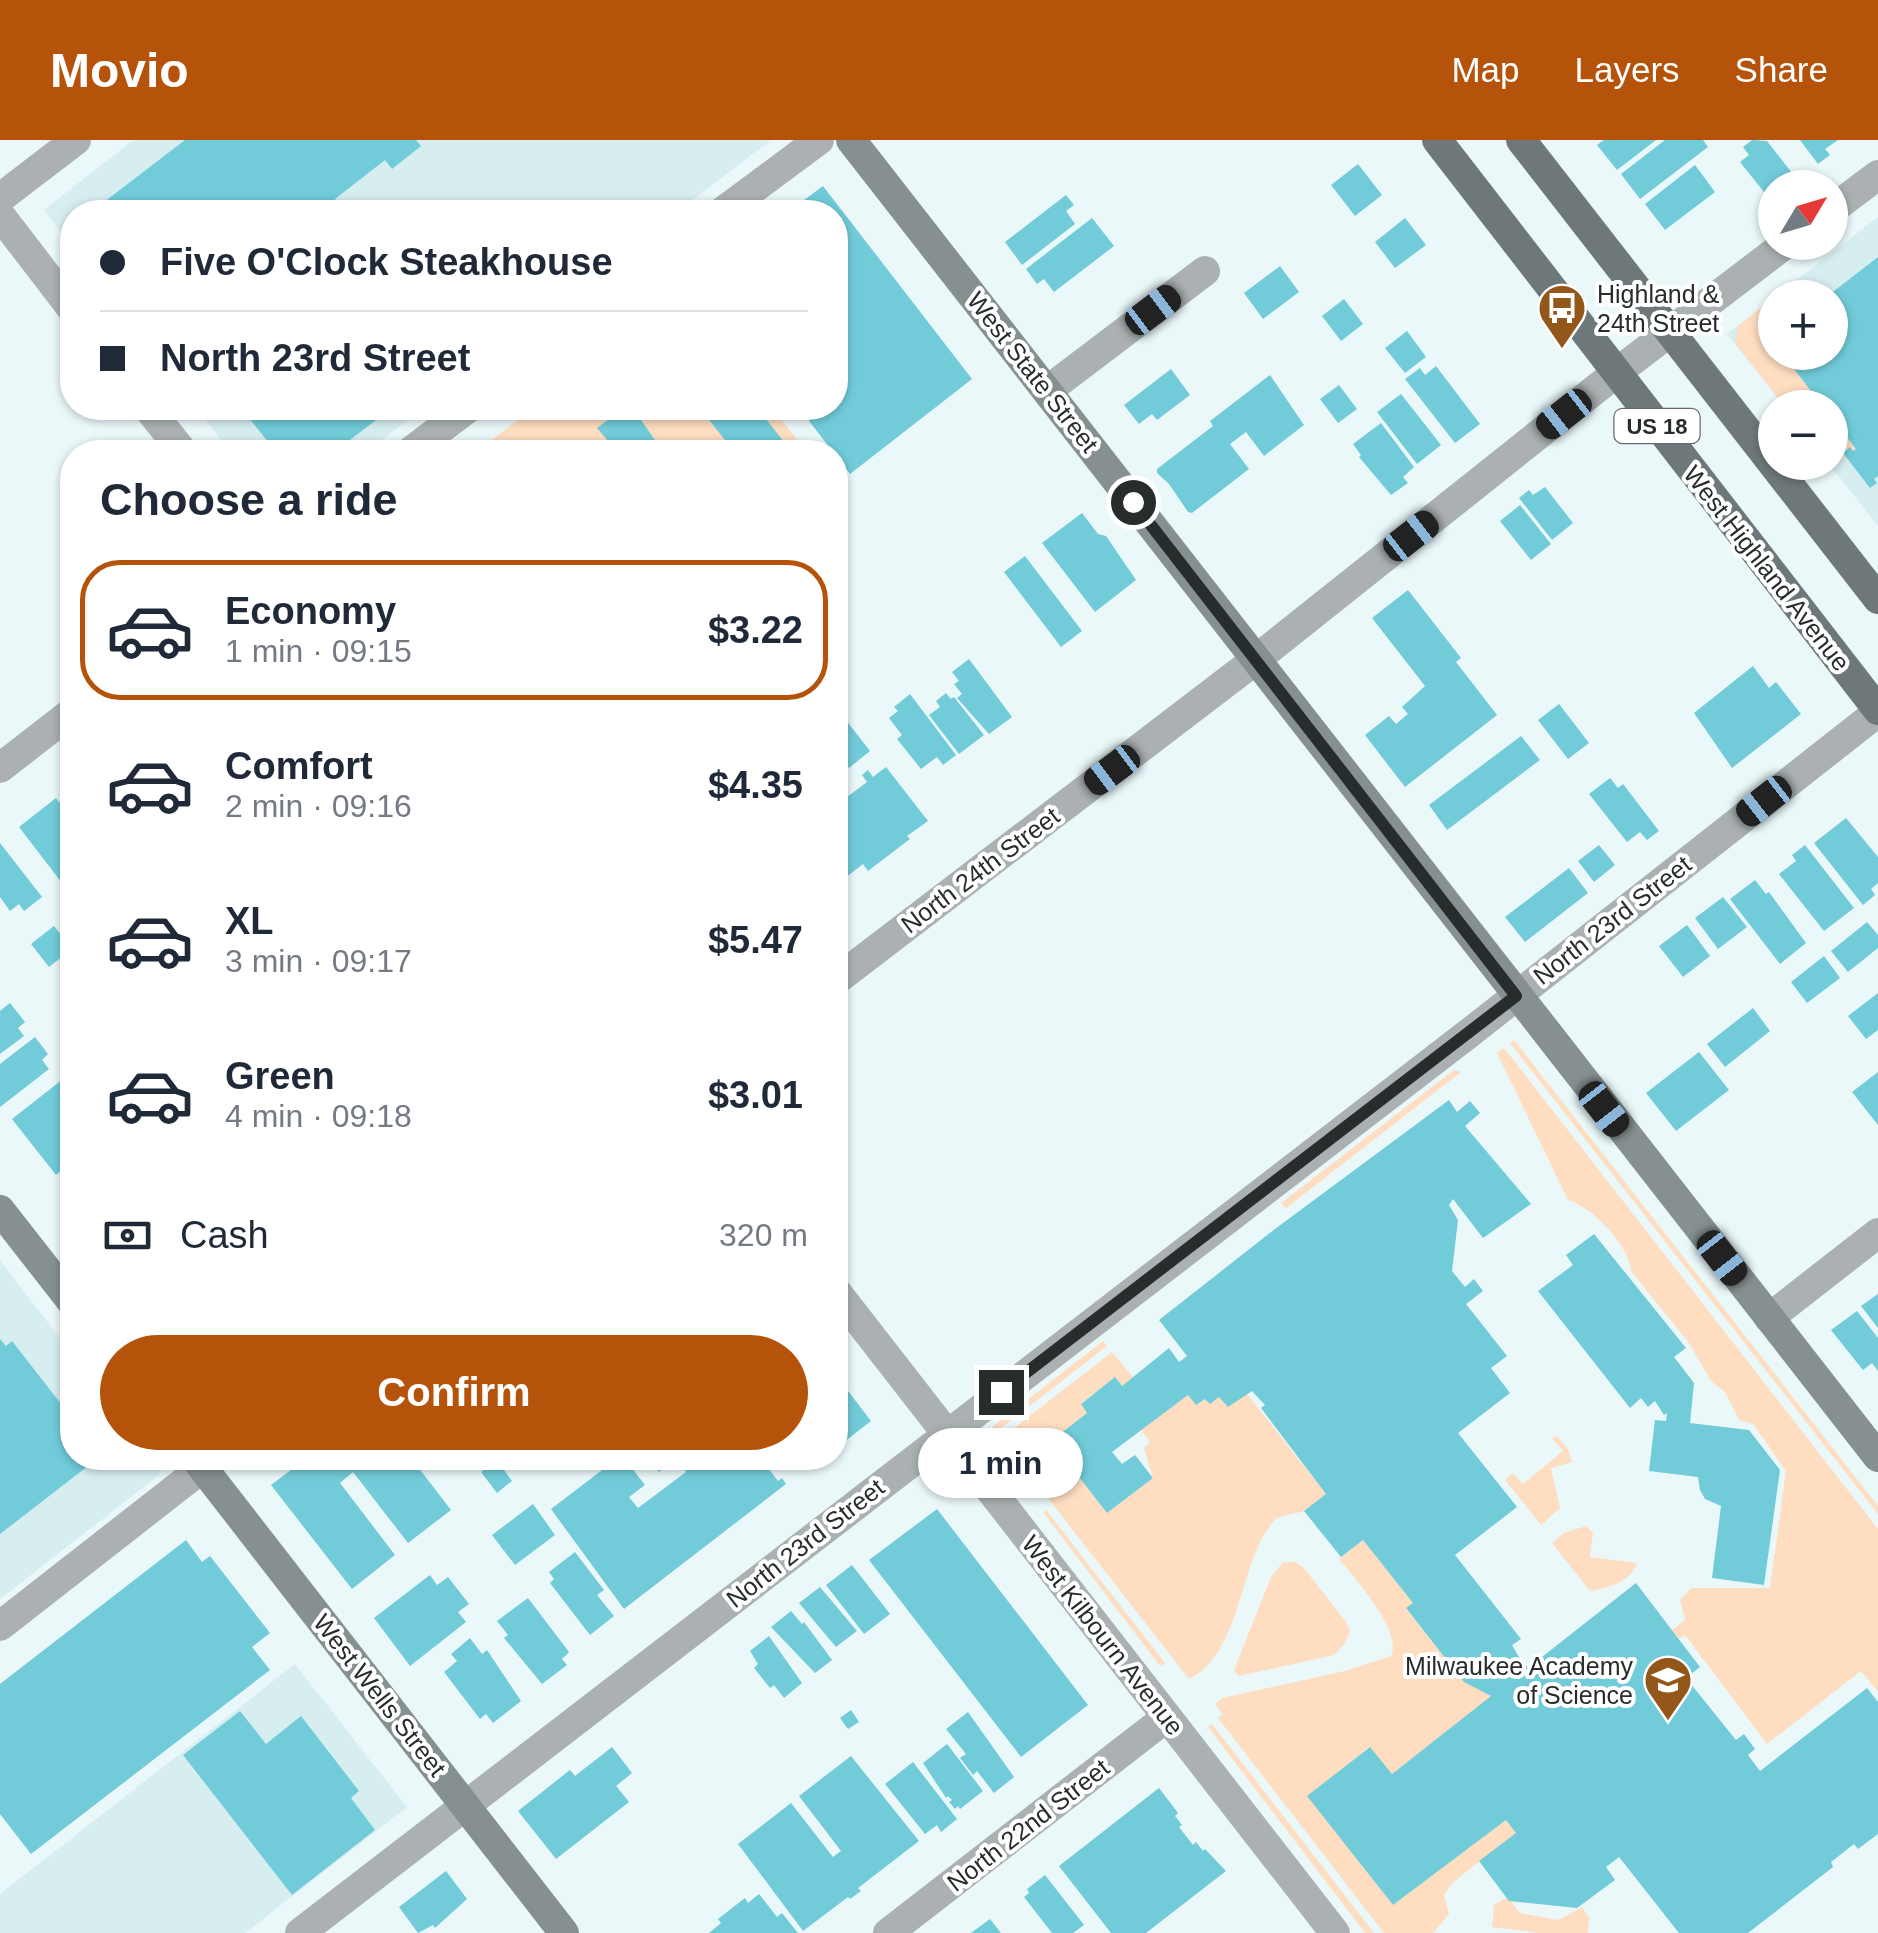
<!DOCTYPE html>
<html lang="en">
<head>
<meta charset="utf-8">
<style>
  body { margin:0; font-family:Arial,sans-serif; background:#f6f6f7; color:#1f2937; height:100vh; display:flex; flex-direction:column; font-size:38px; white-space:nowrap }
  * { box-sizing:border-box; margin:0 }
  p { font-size:32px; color:#747a83 }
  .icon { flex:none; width:55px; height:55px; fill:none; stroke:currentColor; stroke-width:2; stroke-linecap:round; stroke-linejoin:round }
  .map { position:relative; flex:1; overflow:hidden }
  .sheet { position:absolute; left:60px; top:300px; width:788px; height:1030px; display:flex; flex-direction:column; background:#fff; border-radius:40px; box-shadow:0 2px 8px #0004 }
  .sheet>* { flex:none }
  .banner { position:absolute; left:60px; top:60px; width:788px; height:220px; border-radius:40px; box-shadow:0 2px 8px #0004; display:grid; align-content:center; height:220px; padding:0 40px; background:#fff }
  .needle { width:65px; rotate:52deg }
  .buttons { position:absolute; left:1758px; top:30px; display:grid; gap:20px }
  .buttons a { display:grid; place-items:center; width:90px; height:90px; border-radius:50%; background:#fff; box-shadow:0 2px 8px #0004; font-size:50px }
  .end { position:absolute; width:45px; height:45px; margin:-22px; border:12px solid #272c2c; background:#fff; box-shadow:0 0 0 5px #fff }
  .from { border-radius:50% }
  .bubble { position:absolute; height:70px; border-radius:35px; background:#fff; box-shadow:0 2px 8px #0004; font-size:32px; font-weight:800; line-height:70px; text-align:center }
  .car { position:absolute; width:30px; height:60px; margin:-30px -15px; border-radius:12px; box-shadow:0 0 8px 2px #0007; background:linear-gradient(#222 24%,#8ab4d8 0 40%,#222 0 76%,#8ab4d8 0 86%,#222 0) }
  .banner b { display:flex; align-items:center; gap:35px; height:95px; font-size:38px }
  .banner b+b { border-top:2px solid #e0e1e3 }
  .banner i { width:25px; height:25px; background:#1f2937 }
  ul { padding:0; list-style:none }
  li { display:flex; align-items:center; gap:30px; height:140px; margin:0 20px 15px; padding:0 20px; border:5px solid transparent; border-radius:40px }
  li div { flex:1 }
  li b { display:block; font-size:38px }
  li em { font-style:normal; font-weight:800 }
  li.on { border-color:#b45309 }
  li>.icon { width:90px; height:90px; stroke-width:1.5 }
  h2 { padding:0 40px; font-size:45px; line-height:120px }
  .pay { display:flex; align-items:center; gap:25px; height:110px; padding:0 40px; font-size:38px }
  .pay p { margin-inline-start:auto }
  .button { display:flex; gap:20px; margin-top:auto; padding:20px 40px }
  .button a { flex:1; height:115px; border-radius:60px; background:#b45309; color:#fff; font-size:40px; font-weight:800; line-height:115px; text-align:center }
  header { display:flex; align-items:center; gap:60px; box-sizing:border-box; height:140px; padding:0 50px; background:#b45309; color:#fff }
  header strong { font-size:48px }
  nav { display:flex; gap:55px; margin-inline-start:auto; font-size:35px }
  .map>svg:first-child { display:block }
  .built { fill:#d7eef1; fill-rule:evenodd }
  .green { fill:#feddc1 }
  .building { fill:#71cbd9 }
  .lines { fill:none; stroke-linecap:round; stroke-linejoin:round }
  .street { stroke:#abb1b2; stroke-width:30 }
  .secondary { stroke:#879091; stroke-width:30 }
  .primary { stroke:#6e787a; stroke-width:30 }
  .route { stroke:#272c2c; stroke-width:12 }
  .labels { text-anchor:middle; stroke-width:8; stroke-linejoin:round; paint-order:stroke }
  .shield { fill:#fff; stroke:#686b6b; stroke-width:2.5 }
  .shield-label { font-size:22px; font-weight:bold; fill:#272c2c }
  .poi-label { font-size:25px; fill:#272c2c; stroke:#fff; text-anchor:start }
  .street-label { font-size:25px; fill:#272c2c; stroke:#fff }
</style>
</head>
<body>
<header>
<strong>Movio</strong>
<nav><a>Map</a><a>Layers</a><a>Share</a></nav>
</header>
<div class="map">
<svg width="1878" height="1793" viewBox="0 0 1878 1793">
  <rect width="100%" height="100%" fill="#eaf8fa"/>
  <g class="built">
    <path d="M133,0h638l-94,72h-605v35l-28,-37z"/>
    <path d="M1878,77v309l-50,-63 2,-55 -45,-1 -58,-73zM1775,158h55v54h-55z"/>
    <path d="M196,268h228l-58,44h-135z"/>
    <path d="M0,1120l72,94v104h81l6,7v10l-159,124z"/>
    <path d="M295,1524l112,143 -162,126h-245v-39z"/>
  </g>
  <g class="green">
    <path d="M1788,146l9,11 -22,1v38l-4,3 4,13 6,1 43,54h-39l-50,-64 3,-17z"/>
    <path d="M534,268h238l35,44h-308l-9,-11z"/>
    <path d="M1830,275l26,34 -3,2 -3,-3 -7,5 3,3 -15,11 -3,-4z"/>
    <path d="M1514,900l364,466v8l-368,-471z"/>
    <path d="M1504,908l374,481v163l-17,-21 -94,73 -82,-109 -6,4 -7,-9 13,-10 -5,-20 11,-12h79l16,-117 -33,-47 -14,-4 -14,-28 -14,-11 -22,-38 -58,-72c-2,-26 -39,-64 -63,-71l-71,-147z"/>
    <path d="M1454,930l7,2 -175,136 -5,-5z"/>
    <path d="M1103,1201l4,5 -111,86 -4,-5z"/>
    <path d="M1112,1212l21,25 -11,9 -7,-9 -34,26 6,10 -36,28 56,72 46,-35 -9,-30 6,-6 -9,-12 47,-35 8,10 9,-6 5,5 9,-7 28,-3 79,100c-6,5 -12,11 -19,15 -11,7 -26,3 -35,14 -33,40 -31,131 -83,156l-188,-241z"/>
    <path d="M1557,1296l11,13 4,13 -21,6 9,40 -19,17 -36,-45 8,-7 10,11 40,-33 -11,-13z"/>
    <path d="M1046,1370l119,153 -5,3 -117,-154z"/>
    <path d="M1586,1386l7,7 -3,24 47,6c-8,21 -28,24 -47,28l-38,-48 12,-10z"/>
    <path d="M1363,1400l50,63 -7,6 58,72 27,15 -99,78 -23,-27 -61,49 85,109 113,-85 10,13 -64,50 -8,12 5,19 -16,19h-49l-166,-215 5,-4 -8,-10 7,-6 123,-27 46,-15c12,-24 -36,-78 -52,-97z"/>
    <path d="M1283,1422h12l8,5 43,55 4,10 -5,11 -11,12 -95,21 -5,-6 37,-93z"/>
    <path d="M1212,1584l162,209h-9l-157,-206z"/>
    <path d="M1508,1757l12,16 38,7 24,-13 7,11 -1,15h-49l-47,-6 2,-22z"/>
  </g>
  <g class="building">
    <path d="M185,0h231l5,6 -29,23 -7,-9 -50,39 10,13h-254z"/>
    <path d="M1604,0h52l-39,30 -20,-25z"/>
    <path d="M1665,0h38l5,7 -68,52 -19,-25z"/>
    <path d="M1752,0l15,1 32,41 -8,6h-16v12l-3,2 -32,-40 9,-7 -6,-8z"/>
    <path d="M1800,0h38l-13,9 5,6 -12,9z"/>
    <path d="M1358,24l24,31 -27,21 -24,-31z"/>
    <path d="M1695,25l20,27 -50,38 -20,-26z"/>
    <path d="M823,46l149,193 -122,95 -51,-66h36v-196h-47z"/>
    <path d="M1066,55l8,10 -8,6 9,13 -53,41 -17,-23z"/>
    <path d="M1092,78l22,28 -60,46 -10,-13 -7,5 -11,-15z"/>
    <path d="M1405,78l21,27 -31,23 -20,-26z"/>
    <path d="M1878,117v219l-4,3 3,4 -7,5 -27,-35 7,-6 3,4 3,-2 -26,-34v-7h-6l-43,-56h49v-54h-5z"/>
    <path d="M1280,126l19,26 -36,27 -19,-26z"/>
    <path d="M1344,159l19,25 -22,17 -19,-25z"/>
    <path d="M1407,191l19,26 -21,16 -20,-25z"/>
    <path d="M1436,226l44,58 -25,19 -50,-64 15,-11 5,7z"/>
    <path d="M1171,229l19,26 -33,25 -5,-6 -13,10 -15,-19z"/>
    <path d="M1270,235l34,50 -40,31 -18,-24 -16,12 19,25 -57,44 -4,-1 -19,-28 -12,-11v-4l56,-43 -3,-5z"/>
    <path d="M1339,245l18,24 -19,14 -18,-24z"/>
    <path d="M1401,254l40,51 -24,19 -40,-52z"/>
    <path d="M241,268h151l-58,44h-58z"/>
    <path d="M624,268h9l30,44h-52l-7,-8 4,-3 -11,-13z"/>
    <path d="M705,268h42l9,11 6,-5 30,38h-53l-5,-6 -3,2 -25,-32 4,-2z"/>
    <path d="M1381,283l33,44 -11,10 5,6 -17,12 -32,-38 2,-2 -8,-11z"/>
    <path d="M1545,347l28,36 -21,17 -33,-42 10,-8 4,5z"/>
    <path d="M1520,365l31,39 -20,16 -31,-39z"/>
    <path d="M1082,373l16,21 8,2 30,44 -41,32 -53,-69z"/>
    <path d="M1025,416l57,75 -21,16 -57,-75z"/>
    <path d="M1408,450l53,68 -5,4 41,53 -92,72 -40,-52 24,-19 7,8 12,-10 -6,-7 23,-21 -53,-68z"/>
    <path d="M969,519l43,58 -23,17 -32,-36 5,-4 -8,-10 5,-3 -7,-9z"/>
    <path d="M1753,526l16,22 7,-6 25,32 -69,54 -38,-55z"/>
    <path d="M946,553l5,6 3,-2 30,38 -25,19 -30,-39 11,-8 -4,-6z"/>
    <path d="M910,554l46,61 -13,10 -6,-8 -16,12 -24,-30 5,-4 -13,-17 9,-7 -4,-4z"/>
    <path d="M1559,564l30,39 -21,16 -30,-39z"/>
    <path d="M835,566l35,45 -21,17 -14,-18z"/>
    <path d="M1521,596l19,24 -93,70 -18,-25z"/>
    <path d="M886,627l42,54 -21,15 3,3 -42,32 -5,-7 -18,14 -10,-13v-59l32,-24 -5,-7 6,-5 5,7z"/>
    <path d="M1610,638l8,10 5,-4 36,47 -12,9 -7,-8 -13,10 -38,-48z"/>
    <path d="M56,658l16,21v77l-53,-69z"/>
    <path d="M1846,678l32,39v26l-7,6 4,6 -12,10 -49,-62z"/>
    <path d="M0,703l42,54 -18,14 -5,-7 -9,7 -10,-14z"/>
    <path d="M1599,705l16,20 -21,17 -16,-21z"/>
    <path d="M1805,705l49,63 -30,23 -45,-57 17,-13 -4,-6z"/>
    <path d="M1569,728l19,25 -63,49 -20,-25z"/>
    <path d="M1755,740l11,14 3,-2 37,51 -26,21 -50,-65z"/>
    <path d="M1723,757l24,30 -29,22 -23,-31z"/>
    <path d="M1867,782l11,13v13l-30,24 -17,-21z"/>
    <path d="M1687,785l23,31 -27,21 -24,-31z"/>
    <path d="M54,786l18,23 -23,18 -18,-23z"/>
    <path d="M1824,816l16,22 -33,25 -16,-21z"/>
    <path d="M1878,853v37l-12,9 -18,-23z"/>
    <path d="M10,863l15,19 -7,6 6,8 -24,18v-43z"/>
    <path d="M1753,868l17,23 -45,36 -18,-23z"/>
    <path d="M35,897l13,17 -6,6 7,9 -49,38v-43z"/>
    <path d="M1699,912l30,38 -53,41 -30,-38z"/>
    <path d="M72,932v90l-16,13 -44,-56z"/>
    <path d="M1878,932v53l-26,-33z"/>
    <path d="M1449,960l8,12 13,-11 10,12 -15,13 66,78 -48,34 -30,-39 -4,6 9,15 -6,51 13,16 9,-8 9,12 -17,13 41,52 -16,12 19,25 -52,40 59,74 -62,48 66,84 -9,6 5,9 11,14 108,-85 64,84 -14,11 50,62 8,-6 11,15 -7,6 12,16 107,-83 11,14v132l-20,15 -4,-5 -23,18 2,5 -85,66h-69l-60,-76 -13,10 9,13 -38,28 -68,-7 -30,-40 37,-28 -10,-13 -113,85 -86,-109 63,-49 22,27 99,-78 -27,-14 -58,-74 7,-5 -50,-63 -22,17 -37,-46 22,-17 -65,-86 4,-3 -13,-14 -24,16 -9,-10 -9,7 -5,-5 -9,6 -8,-10 -76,57 10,12 13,-9 18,23 -46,35 -56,-72 36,-28 -6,-9 34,-27 7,9 47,-38 10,14 8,-6 -28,-36 116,-91z"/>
    <path d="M1594,1094l92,114 -12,9 20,26 -4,40 59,7 31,40 -16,115 -52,-7 9,-72 -16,-7 -5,-9 -2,-13 -49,-6 6,-51 11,1 1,-8 -3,2 -9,-14 -7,6 -7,-9 -11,10 -92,-117 35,-26 -7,-10z"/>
    <path d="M1878,1154v34l-17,-22z"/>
    <path d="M1857,1171l21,27v33l-6,-8 -9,7 -32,-40z"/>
    <path d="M0,1199l6,7 6,-5 60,77v40h9l7,8 -88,68z"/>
    <path d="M835,1234l36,47 -36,28z"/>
    <path d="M307,1318h104l40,52 -43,33 -55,-71 -13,11 55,72 -43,34 -81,-104z"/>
    <path d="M618,1318h6l21,27 -16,12 9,11 48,-36 -10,-13 -17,13 -11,-14h112l18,23 4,-3 4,6 -162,125 -73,-100z"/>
    <path d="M497,1320l15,21 -15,12 -16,-21z"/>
    <path d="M533,1364l22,31 -40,30 -23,-30z"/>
    <path d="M937,1369l151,196 -67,52 -152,-197z"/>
    <path d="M186,1400l16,22 8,-6 60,77 -18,14 18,23 -239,184 -31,-40v-130z"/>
    <path d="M575,1412l29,38 -7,5 17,21 -24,19 -40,-52 4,-4 -5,-7z"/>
    <path d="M852,1425l38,49 -26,20 -38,-49z"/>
    <path d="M430,1435l7,10 11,-8 21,27 -11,8 8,10 -56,44 -36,-48z"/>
    <path d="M820,1447l37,44 -21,16 -37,-44z"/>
    <path d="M528,1458l41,54 -7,7 5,6 -25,19 -38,-46 4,-3 -11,-14z"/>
    <path d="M791,1471l11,13 2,-2 28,38 -17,13 -44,-46z"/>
    <path d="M769,1496l33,47 -18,15 -10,-13 -4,3 -16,-20 4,-4 -8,-13z"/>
    <path d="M470,1498l12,16 5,-4 34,51 -28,22 -7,-9 -6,5 -36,-47 13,-11 -6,-7z"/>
    <path d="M851,1570l8,12 -11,7 -8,-11z"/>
    <path d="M240,1571l26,33 35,-28 58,75 -8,7 24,32 -83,65 -109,-140z"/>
    <path d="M968,1572l46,65 -20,16 -17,-22 -4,4 -13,-17 6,-4 -20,-25z"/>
    <path d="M947,1604l36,47 -23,18 -2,-3 -3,3 -6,-7 3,-2 -4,-4 -2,2 -23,-35z"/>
    <path d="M612,1607l20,26 -16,13 13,16 -73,57 -38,-48 52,-41 5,6z"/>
    <path d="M851,1616l68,85 -61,47 3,3 -11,8 -2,-2 -45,34 -65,-87 53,-41 42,54 8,-6 -42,-55z"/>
    <path d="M913,1622l44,57 -16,13 -4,-7 -12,9 -40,-50z"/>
    <path d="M1159,1648l19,25 -3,3 7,9 -3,2 14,18 3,-3 7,9 2,-2 21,22 -80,62h-35l-52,-67z"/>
    <path d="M446,1731l21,28 -32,29 -2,-3 -15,8 -19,-26z"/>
    <path d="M1045,1735l39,50 -11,8h-21l-28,-36 5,-4 -2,-4z"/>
    <path d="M759,1754l18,23 5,-4 16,20h-89l12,-10 -3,-4 27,-21 3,5z"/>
    <path d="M990,1779l11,14h-30z"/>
  </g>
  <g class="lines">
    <g class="street">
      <path d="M0,58l76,-58"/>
      <path d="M1830,71l48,-36"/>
      <path d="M722,72l97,-72"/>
      <path d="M0,75l72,94"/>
      <path d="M1048,250l157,-119"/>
      <path d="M148,268l35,44"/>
      <path d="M410,312l58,-44"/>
      <path d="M0,628l72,-56"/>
      <path d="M835,841l419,-320 362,-288 172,-131"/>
      <path d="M835,1150l500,643"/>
      <path d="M1769,1178l109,-85"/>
      <path d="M0,1486l215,-168"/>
      <path d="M300,1793l1168,-899 410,-322"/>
      <path d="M888,1793l279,-216"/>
    </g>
    <g class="secondary">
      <path d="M851,0l1027,1317"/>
      <path d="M0,1070l72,92"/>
      <path d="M195,1318l369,475"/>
    </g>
    <g class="primary">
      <path d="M1437,0l441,570"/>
      <path d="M1521,0l357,459"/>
    </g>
  </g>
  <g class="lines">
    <path class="route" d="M1001,1252l515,-396 -383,-494"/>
  </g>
  <defs>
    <g id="bus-pin" transform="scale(2.5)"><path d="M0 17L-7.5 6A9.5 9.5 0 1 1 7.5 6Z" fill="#935719" stroke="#fff"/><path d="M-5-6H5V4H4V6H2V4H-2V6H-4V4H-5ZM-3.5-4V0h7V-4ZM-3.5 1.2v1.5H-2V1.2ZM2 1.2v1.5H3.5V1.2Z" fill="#fff"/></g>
    <g id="school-pin" transform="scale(2.5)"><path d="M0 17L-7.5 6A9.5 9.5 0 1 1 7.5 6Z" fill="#935719" stroke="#fff"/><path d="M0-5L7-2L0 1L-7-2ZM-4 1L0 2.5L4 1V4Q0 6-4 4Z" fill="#fff"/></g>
  </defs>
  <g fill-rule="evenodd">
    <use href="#bus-pin" x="1562" y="168"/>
    <use href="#school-pin" x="1668" y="1540"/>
  </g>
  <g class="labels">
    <rect class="shield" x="1614.5" y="269" width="85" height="34" rx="8"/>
    <g class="shield-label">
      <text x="1657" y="294">US 18</text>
    </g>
    <g class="poi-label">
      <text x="1597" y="163">Highland &amp;<tspan x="1597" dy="29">24th Street</tspan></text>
      <text x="1633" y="1535" text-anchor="end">Milwaukee Academy<tspan x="1633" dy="29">of Science</tspan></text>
    </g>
    <g class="street-label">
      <text transform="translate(1033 232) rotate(52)" y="9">West State Street</text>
      <text transform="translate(1767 428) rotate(52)" y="9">West Highland Avenue</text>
      <text transform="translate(980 730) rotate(-37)" y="9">North 24th Street</text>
      <text transform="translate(1612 780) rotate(-38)" y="9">North 23rd Street</text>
      <text transform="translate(805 1403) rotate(-38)" y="9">North 23rd Street</text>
      <text transform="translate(1103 1495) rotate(52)" y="9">West Kilbourn Avenue</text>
      <text transform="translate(380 1555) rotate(52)" y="9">West Wells Street</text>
      <text transform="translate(1028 1685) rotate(-38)" y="9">North 22nd Street</text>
    </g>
  </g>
</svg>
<div class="buttons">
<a><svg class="needle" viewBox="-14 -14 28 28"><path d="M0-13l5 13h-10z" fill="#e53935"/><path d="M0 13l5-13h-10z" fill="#747a83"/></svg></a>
<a>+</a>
<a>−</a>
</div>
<i class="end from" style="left:1133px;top:362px"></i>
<i class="end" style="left:1001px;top:1252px"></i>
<div class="bubble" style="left:918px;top:1288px;width:165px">1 min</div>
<i class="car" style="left:1153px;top:170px;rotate:53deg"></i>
<i class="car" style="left:1564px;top:274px;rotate:232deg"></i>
<i class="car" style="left:1411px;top:396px;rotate:52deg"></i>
<i class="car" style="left:1112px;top:630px;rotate:233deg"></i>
<i class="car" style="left:1764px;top:661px;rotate:232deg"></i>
<i class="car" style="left:1604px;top:969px;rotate:142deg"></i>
<i class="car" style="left:1722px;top:1118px;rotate:142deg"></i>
<div class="banner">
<b><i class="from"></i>Five O'Clock Steakhouse</b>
<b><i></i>North 23rd Street</b>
</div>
<section class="sheet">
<h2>Choose a ride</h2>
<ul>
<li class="on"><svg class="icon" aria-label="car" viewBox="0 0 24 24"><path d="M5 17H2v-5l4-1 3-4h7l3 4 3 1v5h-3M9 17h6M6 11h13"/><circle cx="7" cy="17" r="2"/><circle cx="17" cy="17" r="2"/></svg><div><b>Economy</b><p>1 min · 09:15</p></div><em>$3.22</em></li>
<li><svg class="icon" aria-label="car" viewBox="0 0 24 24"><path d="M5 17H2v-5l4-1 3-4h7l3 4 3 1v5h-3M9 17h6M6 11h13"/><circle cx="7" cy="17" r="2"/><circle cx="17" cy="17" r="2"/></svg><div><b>Comfort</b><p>2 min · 09:16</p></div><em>$4.35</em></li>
<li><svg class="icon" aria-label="car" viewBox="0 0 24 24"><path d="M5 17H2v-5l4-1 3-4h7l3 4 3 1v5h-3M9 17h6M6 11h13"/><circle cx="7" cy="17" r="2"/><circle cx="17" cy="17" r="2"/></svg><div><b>XL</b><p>3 min · 09:17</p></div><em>$5.47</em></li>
<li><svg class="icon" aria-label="car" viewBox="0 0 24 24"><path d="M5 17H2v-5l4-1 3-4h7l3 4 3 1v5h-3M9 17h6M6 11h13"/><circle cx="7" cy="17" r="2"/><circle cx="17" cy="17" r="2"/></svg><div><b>Green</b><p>4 min · 09:18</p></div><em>$3.01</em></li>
</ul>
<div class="pay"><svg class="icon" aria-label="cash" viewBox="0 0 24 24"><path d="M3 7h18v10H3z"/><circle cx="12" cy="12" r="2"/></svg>Cash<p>320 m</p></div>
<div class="button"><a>Confirm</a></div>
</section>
</div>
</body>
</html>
